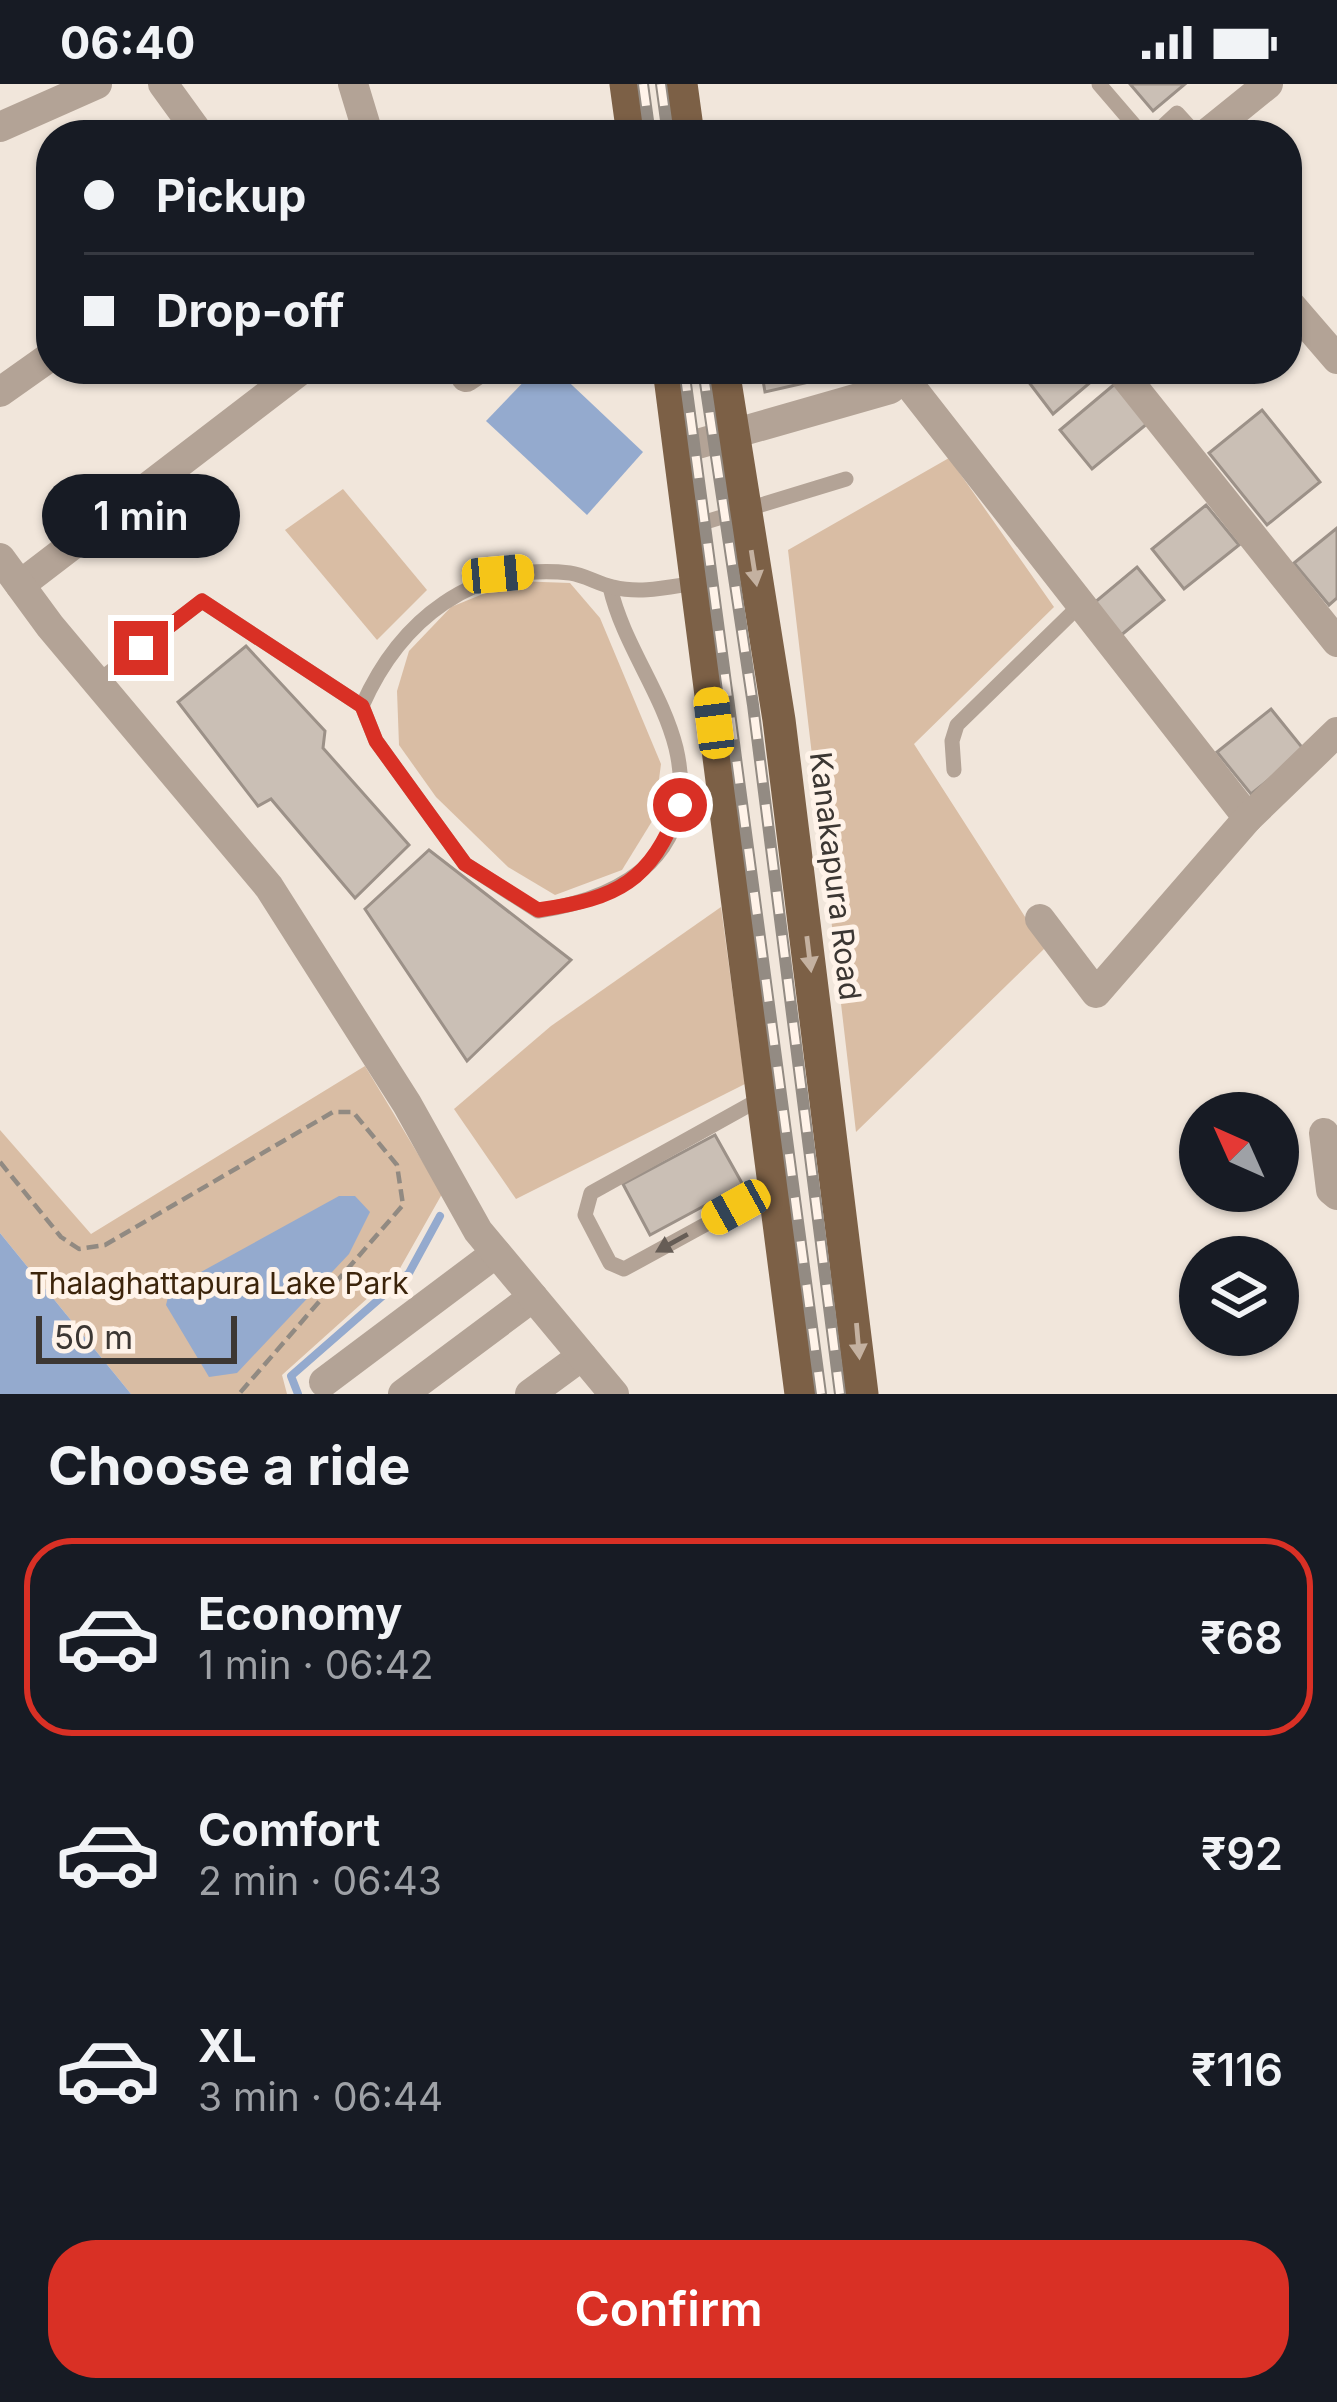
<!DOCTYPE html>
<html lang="en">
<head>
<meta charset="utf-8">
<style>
  body { margin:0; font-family:Inter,sans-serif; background:#242831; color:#f1f3f6; height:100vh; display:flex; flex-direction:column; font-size:45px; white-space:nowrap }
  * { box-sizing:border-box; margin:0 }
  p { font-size:39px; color:#9ea1a6 }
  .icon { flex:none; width:66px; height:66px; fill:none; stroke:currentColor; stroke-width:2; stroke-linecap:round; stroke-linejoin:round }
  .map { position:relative; height:1310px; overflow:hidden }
  .details { display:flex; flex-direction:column; background:#171b24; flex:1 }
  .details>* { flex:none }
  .top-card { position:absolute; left:36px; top:36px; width:1266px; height:264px; border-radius:48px; box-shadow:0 3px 9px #0004; display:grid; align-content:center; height:264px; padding:0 48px; background:#171b24 }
  .needle { width:78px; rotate:315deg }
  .fabs { position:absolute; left:1179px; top:1008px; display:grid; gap:24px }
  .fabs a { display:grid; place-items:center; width:120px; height:120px; border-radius:50%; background:#171b24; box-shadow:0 3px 9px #0004; font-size:60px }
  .scale { position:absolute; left:36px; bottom:30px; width:201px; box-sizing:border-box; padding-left:12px; border:6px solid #3c3733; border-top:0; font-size:33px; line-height:42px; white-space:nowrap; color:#3c3733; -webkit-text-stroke:9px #fff3e9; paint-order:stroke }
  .end { position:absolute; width:54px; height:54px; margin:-27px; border:15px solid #d93025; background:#fff; box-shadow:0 0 0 6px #fff }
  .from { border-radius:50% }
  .bubble { position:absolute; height:84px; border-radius:42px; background:#171b24; box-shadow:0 3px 9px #0004; font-size:39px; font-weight:600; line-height:84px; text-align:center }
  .car { position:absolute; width:36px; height:72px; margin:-36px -18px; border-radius:15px; box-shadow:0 0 9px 3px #0007; background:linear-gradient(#f5c518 24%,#345 0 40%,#f5c518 0 76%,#345 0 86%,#f5c518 0) }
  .top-card b { display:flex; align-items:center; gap:42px; height:114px; font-size:45px }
  .top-card b+b { border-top:3px solid #363941 }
  .top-card i { width:30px; height:30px; background:#f1f3f6 }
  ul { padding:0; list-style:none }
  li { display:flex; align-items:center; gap:36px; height:198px; margin:0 24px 18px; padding:0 24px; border:6px solid transparent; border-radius:48px }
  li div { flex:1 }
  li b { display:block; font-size:45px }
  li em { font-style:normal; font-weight:600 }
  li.selected { border-color:#d93025 }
  li>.icon { width:108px; height:108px; stroke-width:1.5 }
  h2 { padding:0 48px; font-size:54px; line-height:144px }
  .action { display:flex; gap:24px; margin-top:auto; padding:24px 48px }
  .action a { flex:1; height:138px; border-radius:48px; background:#d93025; color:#fff; font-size:48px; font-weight:600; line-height:138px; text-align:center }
  .status { display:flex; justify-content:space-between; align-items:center; height:84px; padding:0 60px; background:#171b24; direction:ltr }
  .status svg { height:33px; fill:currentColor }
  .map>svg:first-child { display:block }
  .green { fill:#d9bda4 }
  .water { fill:#94aace }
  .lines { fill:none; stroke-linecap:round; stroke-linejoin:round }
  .stream { stroke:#94aace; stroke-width:8 }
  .building { fill:#cabfb5; stroke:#9c9188; stroke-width:3 }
  .path { stroke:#918a82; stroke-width:4.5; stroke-dasharray:12 6; stroke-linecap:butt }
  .service { stroke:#b3a396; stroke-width:15 }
  .minor { stroke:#b3a396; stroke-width:30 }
  .tertiary { stroke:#b3a396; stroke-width:30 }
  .trunk { stroke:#7c6046; stroke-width:33 }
  .rail-casing { stroke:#938b83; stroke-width:12 }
  .rail { stroke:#fff3e9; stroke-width:8; stroke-dasharray:22; stroke-linecap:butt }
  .oneway { fill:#c4b1a0 }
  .oneway2 { fill:#665d56 }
  .route { stroke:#d93025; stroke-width:15 }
  .labels { text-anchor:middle; stroke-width:10; stroke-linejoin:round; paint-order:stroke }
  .street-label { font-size:30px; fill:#3c3733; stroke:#fff3e9 }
  .park-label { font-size:30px; fill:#3c240b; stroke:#fff3e9 }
</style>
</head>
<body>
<div class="status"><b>06:40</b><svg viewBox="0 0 49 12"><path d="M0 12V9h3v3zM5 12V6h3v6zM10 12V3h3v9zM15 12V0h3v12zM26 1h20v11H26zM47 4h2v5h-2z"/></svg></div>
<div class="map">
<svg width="1337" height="1310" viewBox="0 0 1337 1310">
  <rect width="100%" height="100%" fill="#f1e6db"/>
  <g class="green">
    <path d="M949,374l105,149 -140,137 131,204 -189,184 -68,-582z"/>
    <path d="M343,405l84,101 -50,50 -92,-110z"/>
    <path d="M515,497l55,2 30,35 61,146 -7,54 -32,52 -67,25 -47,-28 -72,-70 -37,-52 -2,-54 12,-40 42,-44z"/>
    <path d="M721,823l24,177 -229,115 -62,-90 97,-83z"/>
    <path d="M365,982l77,128 -43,76 -117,105 5,19h-156l-131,-161v-103l91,104z"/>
  </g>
  <g class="water">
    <path d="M536,285h19l88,83 -56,63 -101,-94z"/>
    <path d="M339,1112h16l15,16 -21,42 -112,119 -28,4 -43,-72 4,-16z"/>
    <path d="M0,1149l131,161h-131z"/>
  </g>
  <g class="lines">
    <path class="stream" d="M298,1310l-7,-18 118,-103 31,-57"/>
  </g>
  <g class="building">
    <path d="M1130,0h55l-32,27z"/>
    <path d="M761,285h50l2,12 -48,11z"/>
    <path d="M1024,285h80l1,1 -52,44 -32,-42z"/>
    <path d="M1116,299l32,40 -56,46 -32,-39z"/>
    <path d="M1262,326l58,72 -53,43 -58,-72z"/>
    <path d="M1206,421l33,40 -55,44 -32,-40z"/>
    <path d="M1337,444v70l-8,7 -35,-42z"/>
    <path d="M1137,483l27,33 -44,36 -26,-33z"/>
    <path d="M246,562l79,85 -2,17 86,97 -54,53 -84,-99 -13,7 -80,-104z"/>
    <path d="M1271,625l34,42 -54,43 -34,-42z"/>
    <path d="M429,766l142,110 -104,101 -102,-152z"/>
    <path d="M715,1051l28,50 -93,50 -27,-51z"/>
  </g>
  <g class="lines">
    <path class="path" d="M0,1078l61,75 18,12 26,-4 228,-133h20l44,53 6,40 -164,189"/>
    <g class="service">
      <path d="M1099,0l42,49 21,-6 15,-14 20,22"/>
      <path d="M689,443l157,-48"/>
      <path d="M97,598l105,-81 160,105 14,35 89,123 73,47c90,-14 162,-60 138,-163 -14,-56 -53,-104 -66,-161"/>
      <path d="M362,622c38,-86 111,-144 208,-133 15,2 28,11 43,14 28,7 55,0 83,-4"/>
      <path d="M954,686l-2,-29 5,-16 122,-119"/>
      <path d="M760,1015l-169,94 -6,22 25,48 14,6 150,-82"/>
    </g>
    <g class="minor">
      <path d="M163,0l37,51"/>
      <path d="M353,0l14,46 -7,5"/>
      <path d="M0,43l97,-43"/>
      <path d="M1287,217l50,58"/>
      <path d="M1119,285l218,273"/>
      <path d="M466,293l12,-8"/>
      <path d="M904,294l344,440"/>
      <path d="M0,308l51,-36"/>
      <path d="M20,501l282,-216"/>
      <path d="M1040,835l56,74 152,-175 89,-86"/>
      <path d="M1324,1049l7,57 6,5"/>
      <path d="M324,1298l172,-129"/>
      <path d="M403,1310l130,-97"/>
      <path d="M530,1310l52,-38"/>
    </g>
    <g class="tertiary">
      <path d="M1205,51l63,-51"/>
      <path d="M680,365l210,-60 25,-20"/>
      <path d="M0,474l50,68 219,261 138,217 71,127 136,163"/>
    </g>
    <g class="trunk">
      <path d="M626,0l7,51"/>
      <path d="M681,0l7,51"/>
      <path d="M669,285l132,1025"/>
      <path d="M723,285l56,351 83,674"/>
    </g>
    <g class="rail-casing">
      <g id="rail">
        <path d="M643,0l7,51"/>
        <path d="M661,0l7,51"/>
        <path d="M684,285l137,1025"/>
        <path d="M703,285l50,336 87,689"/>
      </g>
    </g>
    <use href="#rail" class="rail"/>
  </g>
  <defs><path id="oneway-solid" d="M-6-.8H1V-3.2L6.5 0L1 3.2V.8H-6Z" transform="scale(3)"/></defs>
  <g class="oneway">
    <use href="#oneway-solid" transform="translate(754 484) rotate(81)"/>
    <use href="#oneway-solid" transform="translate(809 870) rotate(83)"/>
    <use href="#oneway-solid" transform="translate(858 1257) rotate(85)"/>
  </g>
  <use class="oneway2" href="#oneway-solid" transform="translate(672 1159) rotate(151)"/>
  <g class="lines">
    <path class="route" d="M141,564l61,-47 160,105 14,35 89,123 73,46c81,-12 112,-28 142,-105"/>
  </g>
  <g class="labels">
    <g class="street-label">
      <text transform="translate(835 792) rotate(83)" y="10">Kanakapura Road</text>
    </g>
    <g class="park-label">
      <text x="219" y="1210">Thalaghattapura Lake Park</text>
    </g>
  </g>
</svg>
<div class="fabs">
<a><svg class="needle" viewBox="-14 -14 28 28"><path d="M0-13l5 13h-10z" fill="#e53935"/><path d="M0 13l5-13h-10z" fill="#9ea1a6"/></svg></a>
<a><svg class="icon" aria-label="layers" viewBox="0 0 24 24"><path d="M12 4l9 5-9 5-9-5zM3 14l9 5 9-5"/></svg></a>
</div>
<div class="scale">50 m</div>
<i class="end from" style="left:680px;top:721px"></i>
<i class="end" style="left:141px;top:564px"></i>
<div class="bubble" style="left:42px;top:390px;width:198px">1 min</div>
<i class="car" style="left:498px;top:490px;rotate:85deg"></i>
<i class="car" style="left:714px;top:639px;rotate:353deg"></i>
<i class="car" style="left:736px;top:1123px;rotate:241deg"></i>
<div class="top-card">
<b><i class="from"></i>Pickup</b>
<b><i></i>Drop-off</b>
</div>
</div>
<section class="details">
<h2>Choose a ride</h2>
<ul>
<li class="selected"><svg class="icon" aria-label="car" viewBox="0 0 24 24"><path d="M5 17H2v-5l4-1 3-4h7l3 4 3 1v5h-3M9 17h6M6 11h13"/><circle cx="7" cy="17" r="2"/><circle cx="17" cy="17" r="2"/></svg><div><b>Economy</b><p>1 min · 06:42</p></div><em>₹68</em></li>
<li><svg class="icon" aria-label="car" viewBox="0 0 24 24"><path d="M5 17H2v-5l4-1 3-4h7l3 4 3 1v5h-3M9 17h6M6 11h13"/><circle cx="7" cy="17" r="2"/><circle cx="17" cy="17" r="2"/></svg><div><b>Comfort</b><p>2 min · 06:43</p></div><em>₹92</em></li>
<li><svg class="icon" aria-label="car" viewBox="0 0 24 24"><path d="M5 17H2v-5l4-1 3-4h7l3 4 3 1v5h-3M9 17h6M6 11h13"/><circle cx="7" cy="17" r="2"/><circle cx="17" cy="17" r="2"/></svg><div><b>XL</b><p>3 min · 06:44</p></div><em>₹116</em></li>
</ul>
<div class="action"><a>Confirm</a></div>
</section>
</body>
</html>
